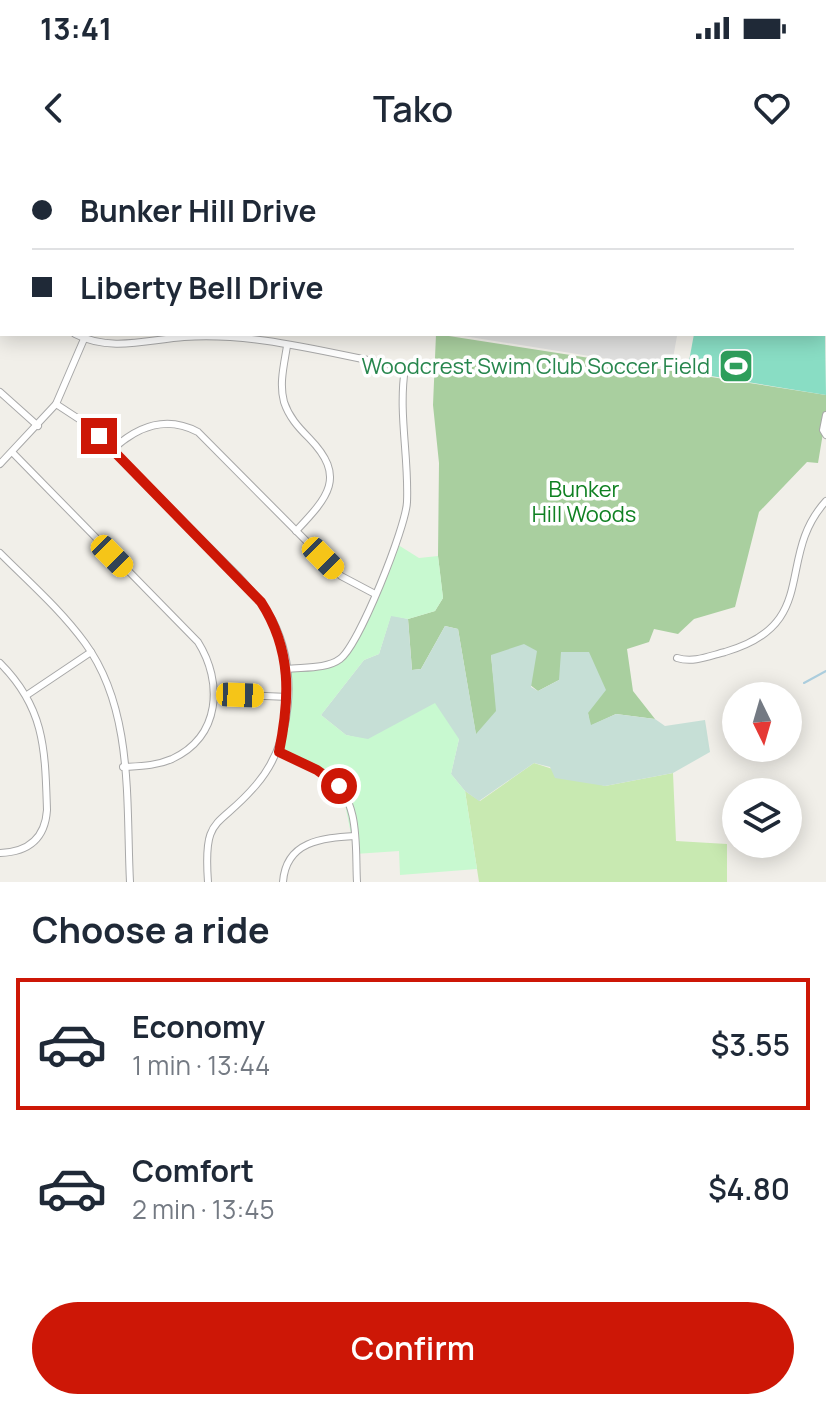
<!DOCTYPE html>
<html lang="en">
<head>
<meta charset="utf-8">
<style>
  body { margin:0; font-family:Manrope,sans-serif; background:#f6f6f7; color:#1f2937; height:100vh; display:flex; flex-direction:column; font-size:30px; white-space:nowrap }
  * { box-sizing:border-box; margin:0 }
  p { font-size:26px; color:#747a83 }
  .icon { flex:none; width:44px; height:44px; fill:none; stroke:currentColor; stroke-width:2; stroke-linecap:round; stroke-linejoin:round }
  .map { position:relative; height:722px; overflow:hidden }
  .panel { display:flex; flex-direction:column; background:#fff; flex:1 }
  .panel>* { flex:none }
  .hud { position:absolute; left:0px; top:0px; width:826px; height:176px; box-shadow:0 4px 20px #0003; display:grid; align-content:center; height:176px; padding:0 32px; background:#fff }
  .needle { width:52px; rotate:175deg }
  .fabs { position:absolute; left:722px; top:522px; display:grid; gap:16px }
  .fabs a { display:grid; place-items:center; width:80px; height:80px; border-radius:50%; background:#fff; box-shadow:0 4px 20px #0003; font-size:40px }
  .end { position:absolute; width:36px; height:36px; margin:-18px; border:10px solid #cd1706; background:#fff; box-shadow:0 0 0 4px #fff }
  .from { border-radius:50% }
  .car { position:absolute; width:24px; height:48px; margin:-24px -12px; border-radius:10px; box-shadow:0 0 6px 2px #0007; background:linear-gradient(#f5c518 24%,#345 0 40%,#f5c518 0 76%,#345 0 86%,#f5c518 0) }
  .hud b { display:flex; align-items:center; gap:28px; height:76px; font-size:30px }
  .hud b+b { border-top:2px solid #e0e1e3 }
  .hud i { width:20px; height:20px; background:#1f2937 }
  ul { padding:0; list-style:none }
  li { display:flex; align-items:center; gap:24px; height:132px; margin:0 16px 12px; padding:0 16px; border:4px solid transparent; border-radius:0px }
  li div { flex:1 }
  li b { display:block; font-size:30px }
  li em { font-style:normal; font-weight:600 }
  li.on { border-color:#cd1706 }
  li>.icon { width:72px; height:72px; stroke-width:1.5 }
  h2 { padding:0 32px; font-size:36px; line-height:96px }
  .action { display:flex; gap:16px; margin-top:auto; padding:16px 32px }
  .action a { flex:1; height:92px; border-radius:48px; background:#cd1706; color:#fff; font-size:32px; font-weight:600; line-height:92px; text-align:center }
  .status { display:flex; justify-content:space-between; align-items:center; height:56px; padding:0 40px; background:#fff; direction:ltr }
  .status svg { height:22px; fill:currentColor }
  header { display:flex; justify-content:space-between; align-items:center; height:104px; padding:0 32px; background:#fff; font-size:36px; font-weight:600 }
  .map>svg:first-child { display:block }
  .residential { fill:#dfdfde }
  .grass { fill:#c8e9b1 }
  .forest { fill:#a9cf9f }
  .wetland { fill:#c6dfd6 }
  .park { fill:#c8f9d0 }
  .pitch { fill:#89ddc4 }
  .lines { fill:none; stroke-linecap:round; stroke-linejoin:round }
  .stream { stroke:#abcddd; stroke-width:2 }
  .minor-casing { stroke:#a8a8a8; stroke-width:8 }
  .minor { stroke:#fff; stroke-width:6 }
  .route { stroke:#cd1706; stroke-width:10 }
  .labels { text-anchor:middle; stroke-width:7; stroke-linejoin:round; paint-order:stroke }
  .leisure-label { font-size:22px; fill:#27864d; stroke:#fff; text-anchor:end }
  .park-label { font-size:22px; fill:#0f8022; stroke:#fff }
</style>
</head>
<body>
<div class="status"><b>13:41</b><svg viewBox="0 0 49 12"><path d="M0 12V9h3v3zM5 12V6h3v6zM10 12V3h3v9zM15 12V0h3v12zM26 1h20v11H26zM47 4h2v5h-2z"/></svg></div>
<header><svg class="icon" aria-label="back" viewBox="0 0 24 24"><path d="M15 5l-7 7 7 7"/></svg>Tako<svg class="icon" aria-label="heart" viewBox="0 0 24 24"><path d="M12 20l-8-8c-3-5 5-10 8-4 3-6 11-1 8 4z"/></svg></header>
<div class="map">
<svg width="826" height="722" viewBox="0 0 826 722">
  <rect width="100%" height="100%" fill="#f1efe9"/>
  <g class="residential">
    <path d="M0,0h539v2h-537v93z"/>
    <path d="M451,174h243l-17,2 -6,33z"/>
  </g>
  <path class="grass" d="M534,603l71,23 68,-13 3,68 51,3v38h-248l-14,-91 15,10z"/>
  <path class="forest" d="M436,174l390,61v20l-8,48 -11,-1 -48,50 -24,95 -41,12 -16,15 -24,-5 -5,13 -22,7 6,42 22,28 -39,-5 -26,12 -2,-13 -29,-33 -21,11 -47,-36 6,57 -21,23 -18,-106 -13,-3 -24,43 -9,1 -4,-51 27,-8 8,-13 -5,-42 1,-93 -6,-58z"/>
  <path class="wetland" d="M391,455l17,4 4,51 9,-1 24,-43 13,3 18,105 20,-23 -5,-56 33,-11 13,7 -6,36 7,4 21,-11 2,-28h28l17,38 -18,23 3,12 25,-11 39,5 10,7 40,-6 5,32 -37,21 -68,13 -50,-8 -5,-11 -16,-4 -55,38 -14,-10 -14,-17 8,-35 -91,1 -22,-5 -25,-20 43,-55 15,-6z"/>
  <path class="park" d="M395,383l24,15 19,-2 5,42 -8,13 -27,8 -17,-3 -12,38 -15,6 -43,55 25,20 22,4 67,-36 24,36 -8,35 14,17 12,78 -77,6 -1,-24 -44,3 -12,-60 -41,-33 -26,-7 11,-86 43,-6 20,-14z"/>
  <path class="pitch" d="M824,118l2,117 -139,-23 7,-38h130z"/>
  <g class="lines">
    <path class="stream" d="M804,523l22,-12"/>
    <g class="minor-casing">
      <g id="minor">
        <path d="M115,0l11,2"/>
        <path d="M539,0v2"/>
        <path d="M181,2v-2"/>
        <path d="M495,2l5,-2"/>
        <path d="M0,55l2,1"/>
        <path d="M824,118h2"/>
        <path d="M0,139h2"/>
        <path d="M75,174c35,18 72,6 109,3 81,-6 165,23 245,34"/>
        <path d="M287,186c-3,19 -8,38 -3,56 5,15 14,25 25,36 38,39 19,59 -13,93"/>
        <path d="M0,232l38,34"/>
        <path d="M56,244l29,19 154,154c12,14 25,28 34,44 25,50 20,121 -17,164 -38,45 -53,28 -48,97"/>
        <path d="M826,255l-3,15 3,5"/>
        <path d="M113,289c25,-23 53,-34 85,-17l143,144 34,18"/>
        <path d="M12,292l186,190c25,40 23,94 -26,117 -16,7 -32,7 -49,8"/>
        <path d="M0,304l56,-60 28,-65"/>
        <path d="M0,393c29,29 61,57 85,90 49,67 41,160 45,239"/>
        <path d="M677,498c17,5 32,-2 48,-6 97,-28 49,-94 101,-151"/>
        <path d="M0,503c45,45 45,86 47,147 -2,29 -19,42 -47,43"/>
        <path d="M287,509c16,-2 40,0 53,-10 19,-14 66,-132 67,-157 2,-45 -9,-89 -2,-134"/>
        <path d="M215,534l73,3"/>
        <path d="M27,535l64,-43"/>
        <path d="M279,592c16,8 35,14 50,25 32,23 26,71 28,105"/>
        <path d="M283,722c3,-41 39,-44 72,-46"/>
      </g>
    </g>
    <use href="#minor" class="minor"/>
  </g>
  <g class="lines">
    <path class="route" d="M99,276l162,166c31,48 29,96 18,150l38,18 22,16"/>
  </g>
  <defs>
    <g id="stadium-square" transform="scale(1.8)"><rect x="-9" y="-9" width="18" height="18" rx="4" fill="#2e9e5b" stroke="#fff"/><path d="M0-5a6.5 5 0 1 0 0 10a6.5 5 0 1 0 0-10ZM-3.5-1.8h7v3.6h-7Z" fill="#fff"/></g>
  </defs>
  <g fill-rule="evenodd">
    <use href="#stadium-square" x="736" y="206"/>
  </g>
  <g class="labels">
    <g class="leisure-label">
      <text x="710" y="214">Woodcrest Swim Club Soccer Field</text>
    </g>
    <g class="park-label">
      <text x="584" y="337">Bunker<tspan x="584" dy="25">Hill Woods</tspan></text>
    </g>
  </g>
</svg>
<div class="fabs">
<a><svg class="needle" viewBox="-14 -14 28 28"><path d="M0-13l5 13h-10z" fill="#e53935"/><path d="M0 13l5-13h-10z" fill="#747a83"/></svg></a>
<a><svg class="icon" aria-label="layers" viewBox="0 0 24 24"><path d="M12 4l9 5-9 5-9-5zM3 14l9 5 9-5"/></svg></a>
</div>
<i class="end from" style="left:339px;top:626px"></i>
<i class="end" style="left:99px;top:276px"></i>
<i class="car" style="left:112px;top:396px;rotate:135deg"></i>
<i class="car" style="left:323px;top:398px;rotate:135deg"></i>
<i class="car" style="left:240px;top:535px;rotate:92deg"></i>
<div class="hud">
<b><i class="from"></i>Bunker Hill Drive</b>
<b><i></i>Liberty Bell Drive</b>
</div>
</div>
<section class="panel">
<h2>Choose a ride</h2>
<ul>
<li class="on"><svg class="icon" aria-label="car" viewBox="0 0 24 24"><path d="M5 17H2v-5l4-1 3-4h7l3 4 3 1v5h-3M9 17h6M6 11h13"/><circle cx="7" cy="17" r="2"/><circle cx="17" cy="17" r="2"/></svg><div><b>Economy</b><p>1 min · 13:44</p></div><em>$3.55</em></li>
<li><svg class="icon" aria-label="car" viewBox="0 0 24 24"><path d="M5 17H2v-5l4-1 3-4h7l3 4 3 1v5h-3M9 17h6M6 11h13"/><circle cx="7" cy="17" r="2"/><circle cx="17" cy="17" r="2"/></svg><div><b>Comfort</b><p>2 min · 13:45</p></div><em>$4.80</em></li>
</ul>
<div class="action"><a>Confirm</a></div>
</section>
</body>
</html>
